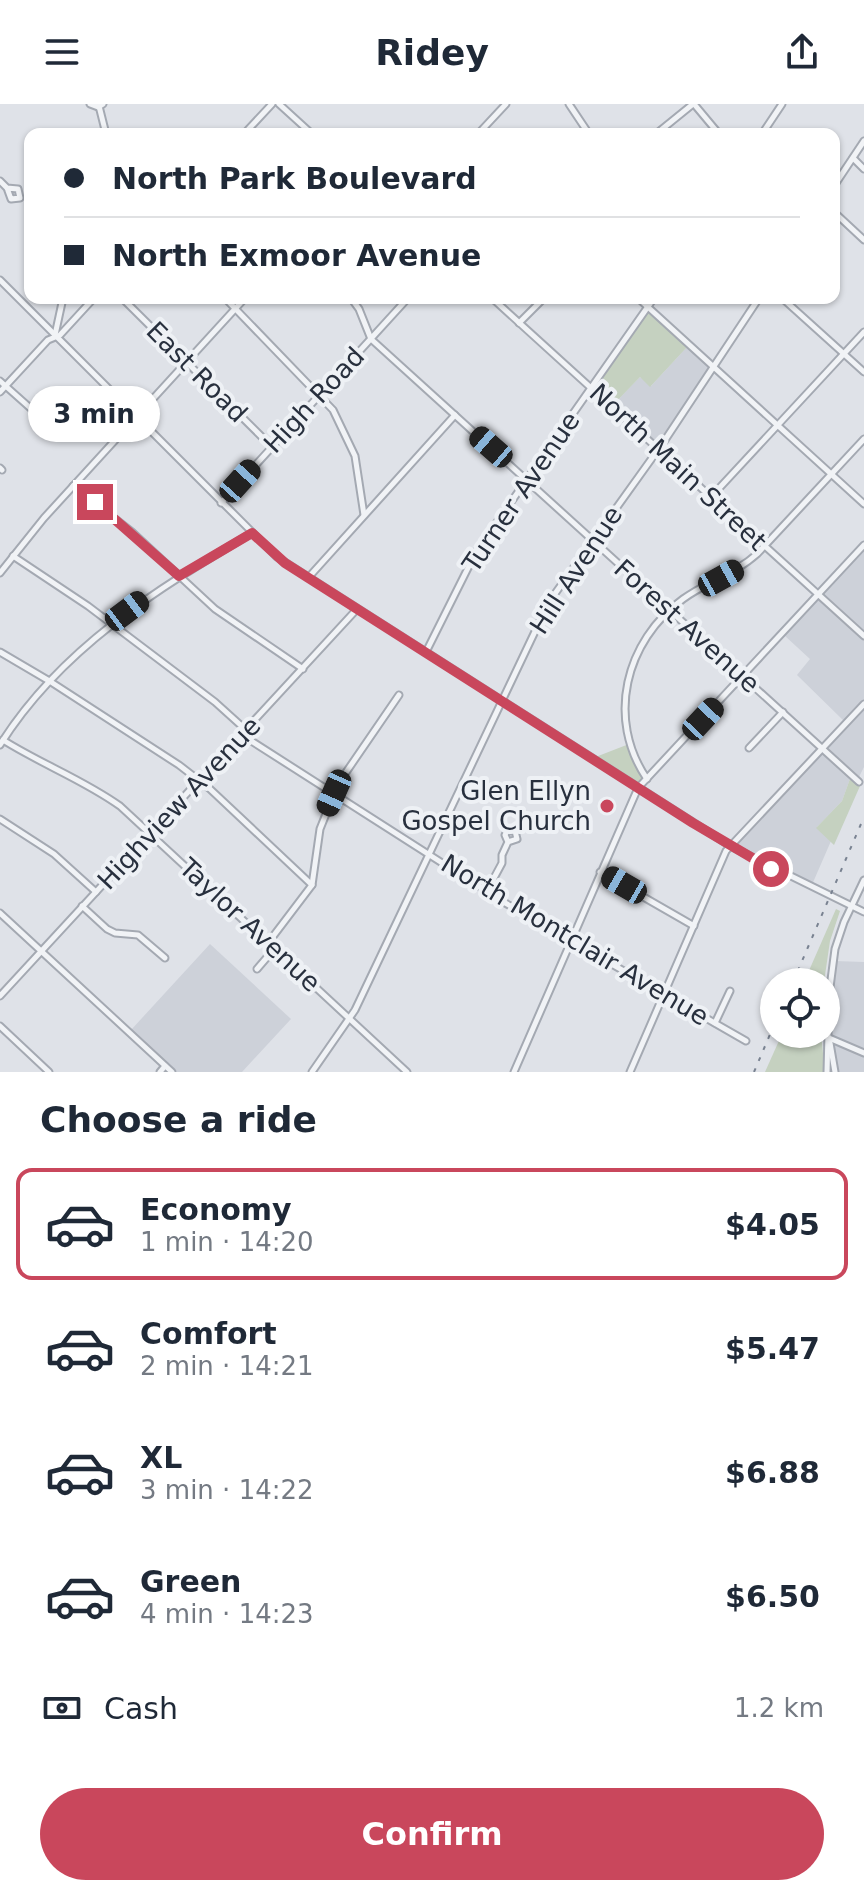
<!DOCTYPE html>
<html lang="en">
<head>
<meta charset="utf-8">
<style>
  body { margin:0; font-family:"DejaVu Sans",sans-serif; background:#f2f2f3; color:#1f2937; height:100vh; display:flex; flex-direction:column; font-size:30px; white-space:nowrap }
  * { box-sizing:border-box; margin:0 }
  p { font-size:26px; color:#747a83 }
  .icon { flex:none; width:44px; height:44px; fill:none; stroke:currentColor; stroke-width:2; stroke-linecap:round; stroke-linejoin:round }
  .map { position:relative; height:968px; overflow:hidden }
  .drawer { display:flex; flex-direction:column; background:#fff; flex:1 }
  .drawer>* { flex:none }
  .hud { position:absolute; left:24px; top:24px; width:816px; height:176px; border-radius:16px; box-shadow:0 2px 6px #0004; display:grid; align-content:center; height:176px; padding:0 40px; background:#fff }
  .fabs { position:absolute; left:760px; top:864px; display:grid; gap:16px }
  .fabs a { display:grid; place-items:center; width:80px; height:80px; border-radius:50%; background:#fff; box-shadow:0 2px 6px #0004; font-size:40px }
  .end { position:absolute; width:36px; height:36px; margin:-18px; border:10px solid #c9475c; background:#fff; box-shadow:0 0 0 4px #fff }
  .from { border-radius:50% }
  .bubble { position:absolute; height:56px; border-radius:28px; background:#fff; box-shadow:0 2px 6px #0004; font-size:26px; font-weight:700; line-height:56px; text-align:center }
  .car { position:absolute; width:24px; height:48px; margin:-24px -12px; border-radius:10px; box-shadow:0 0 6px 2px #0007; background:linear-gradient(#222 24%,#8ab4d8 0 40%,#222 0 76%,#8ab4d8 0 86%,#222 0) }
  .hud b { display:flex; align-items:center; gap:28px; height:76px; font-size:30px }
  .hud b+b { border-top:2px solid #e0e1e3 }
  .hud i { width:20px; height:20px; background:#1f2937 }
  ul { padding:0; list-style:none }
  li { display:flex; align-items:center; gap:24px; height:112px; margin:0 16px 12px; padding:0 24px; border:4px solid transparent; border-radius:16px }
  li div { flex:1 }
  li b { display:block; font-size:30px }
  li em { font-style:normal; font-weight:700 }
  li.selected { border-color:#c9475c }
  li>.icon { width:72px; height:72px; stroke-width:1.5 }
  h2 { padding:0 40px; font-size:36px; line-height:96px }
  .pay { display:flex; align-items:center; gap:20px; height:88px; padding:0 40px; font-size:30px }
  .pay p { margin-inline-start:auto }
  .primary-button { display:flex; gap:16px; margin-top:auto; padding:16px 40px }
  .primary-button a { flex:1; height:92px; border-radius:48px; background:#c9475c; color:#fff; font-size:32px; font-weight:700; line-height:92px; text-align:center }
  header { display:flex; justify-content:space-between; align-items:center; height:104px; padding:0 40px; background:#fff; font-size:36px; font-weight:700 }
  .map>svg:first-child { display:block }
  .built { fill:#cdd1d9 }
  .green { fill:#c5d1c0 }
  .lines { fill:none; stroke-linecap:round; stroke-linejoin:round }
  .minor-casing { stroke:#a4a9b2; stroke-width:9 }
  .minor { stroke:#f1f3f6; stroke-width:5 }
  .rail { stroke:#798291; stroke-width:2; stroke-dasharray:4 8; stroke-linecap:butt }
  .route { stroke:#c9475c; stroke-width:10 }
  .poi-dot { fill:#c9475c; stroke:#eef1f5; stroke-width:3 }
  .labels { text-anchor:middle; stroke-width:8; stroke-linejoin:round; paint-order:stroke }
  .street-label { font-size:26px; fill:#28303e; stroke:#eef1f5 }
  .poi-label { font-size:26px; fill:#28303e; stroke:#eef1f5; text-anchor:end }
</style>
</head>
<body>
<header><svg class="icon" aria-label="menu" viewBox="0 0 24 24"><path d="M4 6h16M4 12h16M4 18h16"/></svg>Ridey<svg class="icon" aria-label="share" viewBox="0 0 24 24"><path d="M12 15V3M7 8l5-5 5 5M5 13v7h14v-7"/></svg></header>
<div class="map">
<svg width="864" height="968" viewBox="0 0 864 968">
  <rect width="100%" height="100%" fill="#dfe2e8"/>
  <g class="built">
    <path d="M688,242l23,22 -53,78 -45,-41 27,-28 11,9z"/>
    <path d="M864,444v86l-43,-40z"/>
    <path d="M819,492l45,42v63l-19,21 -48,-47 13,-16 -26,-24z"/>
    <path d="M864,604v59l-6,12 -33,-31z"/>
    <path d="M822,646l29,26 -9,25 -25,26 14,14 -20,46 -78,-40z"/>
    <path d="M210,840l81,75 -49,53h-65l-46,-42z"/>
    <path d="M835,857l29,1v110h-27l-6,-35z"/>
  </g>
  <g class="green">
    <path d="M648,206l40,36 -38,41 -10,-10 -27,28 -18,-17z"/>
    <path d="M629,640l14,36 -6,6 -44,-28z"/>
    <path d="M851,672l9,10 -26,59 -18,-17 26,-27z"/>
    <path d="M836,805l4,2 -10,30 -6,41h-20z"/>
    <path d="M782,930h39l4,38h-60z"/>
  </g>
  <g class="lines">
    <g class="minor-casing">
      <g id="minor">
        <path d="M90,0l8,3 5,-3"/>
        <path d="M279,0l33,30"/>
        <path d="M569,0l20,30"/>
        <path d="M694,0l25,30"/>
        <path d="M99,2l7,28"/>
        <path d="M244,30l28,-30"/>
        <path d="M478,30l28,-30"/>
        <path d="M656,30l37,-30"/>
        <path d="M762,30l20,-30"/>
        <path d="M853,54l11,11"/>
        <path d="M0,77l7,7 4,11 9,-1 -2,-9 -11,-1"/>
        <path d="M834,82l30,-45"/>
        <path d="M834,108l30,28"/>
        <path d="M0,176l277,277 455,290 132,65"/>
        <path d="M122,194l149,148"/>
        <path d="M225,194l108,112 22,46 9,59"/>
        <path d="M351,194l8,11 12,30 488,443"/>
        <path d="M492,194l372,338"/>
        <path d="M638,194l226,206"/>
        <path d="M782,194l82,74"/>
        <path d="M519,219l25,-25"/>
        <path d="M55,231l8,-37"/>
        <path d="M0,277l46,41"/>
        <path d="M0,288l48,-52 12,-5 34,-37"/>
        <path d="M0,364l2,2"/>
        <path d="M73,382l59,46 83,77 88,60"/>
        <path d="M711,393l153,-165"/>
        <path d="M221,399l187,-205"/>
        <path d="M13,452l75,50 127,96 31,28"/>
        <path d="M0,469l44,-55 201,-220"/>
        <path d="M308,474l147,-163"/>
        <path d="M0,548l51,30 128,83 31,24 102,96"/>
        <path d="M426,548l50,-100 178,-254"/>
        <path d="M242,631l258,165 246,141"/>
        <path d="M3,636c38,24 81,40 117,66l287,266"/>
        <path d="M0,641c60,-96 157,-156 252,-212"/>
        <path d="M749,644l34,-36"/>
        <path d="M647,675c-41,-60 -22,-138 36,-180 23,-17 52,-25 74,-45l107,-115"/>
        <path d="M0,715l54,35 42,38"/>
        <path d="M600,768l94,54"/>
        <path d="M487,787l15,-28v-8l6,-13 9,-3 -2,-8h-8l-2,4 3,7"/>
        <path d="M82,802l25,23 8,4 23,2 27,23"/>
        <path d="M0,809l172,159"/>
        <path d="M268,839l44,-58 8,-56 18,-45 61,-89"/>
        <path d="M257,865l18,-21"/>
        <path d="M0,892l357,-387"/>
        <path d="M715,919l15,-32"/>
        <path d="M0,922l49,46"/>
        <path d="M829,934l35,15"/>
        <path d="M830,939l5,29"/>
        <path d="M160,968l5,-6"/>
        <path d="M312,968l43,-62 194,-408 116,-162 94,-142"/>
        <path d="M514,968l124,-284 226,-243"/>
        <path d="M630,968l96,-221 138,-147"/>
        <path d="M827,968l2,-77 6,-46 9,-27 20,-42"/>
      </g>
    </g>
    <use href="#minor" class="minor"/>
    <g class="rail">
      <path d="M793,878l71,-165"/>
      <path d="M754,968l20,-47"/>
    </g>
  </g>
  <g class="lines">
    <path class="route" d="M95,398l84,74 73,-43 33,30 408,260 78,46"/>
  </g>
  <circle class="poi-dot" cx="607" cy="702" r="8"/>
  <g class="labels">
    <g class="street-label">
      <text transform="translate(197 268) rotate(45)" y="9">East Road</text>
      <text transform="translate(314 296) rotate(-47)" y="9">High Road</text>
      <text transform="translate(678 363) rotate(43)" y="9">North Main Street</text>
      <text transform="translate(521 388) rotate(-56)" y="9">Turner Avenue</text>
      <text transform="translate(576 466) rotate(-57)" y="9">Hill Avenue</text>
      <text transform="translate(687 522) rotate(42)" y="9">Forest Avenue</text>
      <text transform="translate(179 699) rotate(-47)" y="9">Highview Avenue</text>
      <text transform="translate(250 821) rotate(43)" y="9">Taylor Avenue</text>
      <text transform="translate(575 836) rotate(31)" y="9">North Montclair Avenue</text>
    </g>
    <g class="poi-label">
      <text x="591" y="696">Glen Ellyn<tspan x="591" dy="30">Gospel Church</tspan></text>
    </g>
  </g>
</svg>
<div class="fabs">
<a><svg class="icon" aria-label="locate" viewBox="0 0 24 24"><circle cx="12" cy="12" r="6"/><path d="M12 2v4M12 18v4M2 12h4M18 12h4"/></svg></a>
</div>
<i class="end from" style="left:771px;top:765px"></i>
<i class="end" style="left:95px;top:398px"></i>
<div class="bubble" style="left:28px;top:282px;width:132px">3 min</div>
<i class="car" style="left:491px;top:343px;rotate:311deg"></i>
<i class="car" style="left:240px;top:377px;rotate:42deg"></i>
<i class="car" style="left:721px;top:474px;rotate:61deg"></i>
<i class="car" style="left:127px;top:507px;rotate:53deg"></i>
<i class="car" style="left:703px;top:615px;rotate:43deg"></i>
<i class="car" style="left:334px;top:689px;rotate:204deg"></i>
<i class="car" style="left:624px;top:781px;rotate:300deg"></i>
<div class="hud">
<b><i class="from"></i>North Park Boulevard</b>
<b><i></i>North Exmoor Avenue</b>
</div>
</div>
<section class="drawer">
<h2>Choose a ride</h2>
<ul>
<li class="selected"><svg class="icon" aria-label="car" viewBox="0 0 24 24"><path d="M5 17H2v-5l4-1 3-4h7l3 4 3 1v5h-3M9 17h6M6 11h13"/><circle cx="7" cy="17" r="2"/><circle cx="17" cy="17" r="2"/></svg><div><b>Economy</b><p>1 min · 14:20</p></div><em>$4.05</em></li>
<li><svg class="icon" aria-label="car" viewBox="0 0 24 24"><path d="M5 17H2v-5l4-1 3-4h7l3 4 3 1v5h-3M9 17h6M6 11h13"/><circle cx="7" cy="17" r="2"/><circle cx="17" cy="17" r="2"/></svg><div><b>Comfort</b><p>2 min · 14:21</p></div><em>$5.47</em></li>
<li><svg class="icon" aria-label="car" viewBox="0 0 24 24"><path d="M5 17H2v-5l4-1 3-4h7l3 4 3 1v5h-3M9 17h6M6 11h13"/><circle cx="7" cy="17" r="2"/><circle cx="17" cy="17" r="2"/></svg><div><b>XL</b><p>3 min · 14:22</p></div><em>$6.88</em></li>
<li><svg class="icon" aria-label="car" viewBox="0 0 24 24"><path d="M5 17H2v-5l4-1 3-4h7l3 4 3 1v5h-3M9 17h6M6 11h13"/><circle cx="7" cy="17" r="2"/><circle cx="17" cy="17" r="2"/></svg><div><b>Green</b><p>4 min · 14:23</p></div><em>$6.50</em></li>
</ul>
<div class="pay"><svg class="icon" aria-label="cash" viewBox="0 0 24 24"><path d="M3 7h18v10H3z"/><circle cx="12" cy="12" r="2"/></svg>Cash<p>1.2 km</p></div>
<div class="primary-button"><a>Confirm</a></div>
</section>
</body>
</html>
